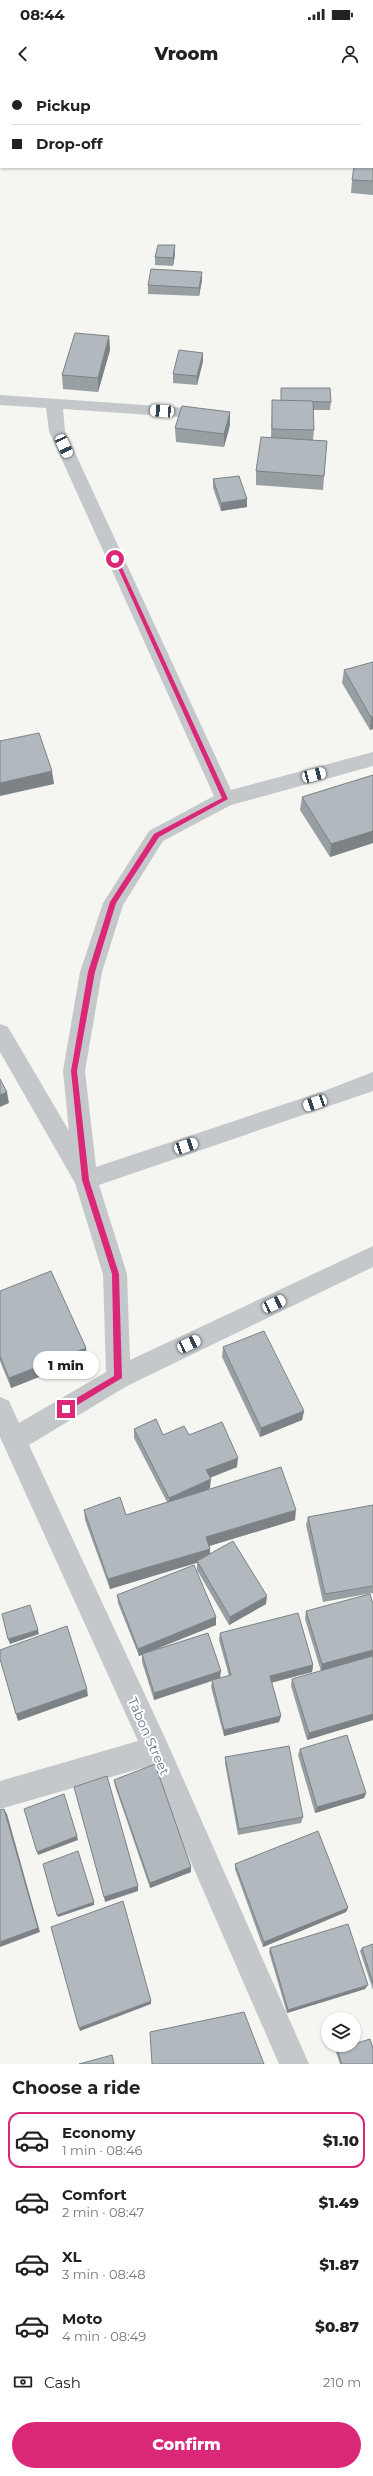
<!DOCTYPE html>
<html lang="en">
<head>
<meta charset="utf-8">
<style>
  body { margin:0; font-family:Montserrat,sans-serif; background:#f6f6f6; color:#222; height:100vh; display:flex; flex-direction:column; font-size:15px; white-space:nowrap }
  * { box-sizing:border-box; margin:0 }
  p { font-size:13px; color:#767676 }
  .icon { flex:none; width:22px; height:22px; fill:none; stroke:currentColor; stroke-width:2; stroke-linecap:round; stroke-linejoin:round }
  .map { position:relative; height:1984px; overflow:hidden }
  .panel { display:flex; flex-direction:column; background:#fff; flex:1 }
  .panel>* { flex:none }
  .hud { position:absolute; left:0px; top:0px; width:373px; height:88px; box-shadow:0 1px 3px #0004; display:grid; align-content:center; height:88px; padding:0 12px; background:#fff }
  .tools { position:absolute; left:321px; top:1932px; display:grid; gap:8px }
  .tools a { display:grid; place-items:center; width:40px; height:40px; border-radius:50%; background:#fff; box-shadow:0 1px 3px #0004; font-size:20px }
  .end { position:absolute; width:18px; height:18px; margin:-9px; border:5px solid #db2777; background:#fff; box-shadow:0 0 0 2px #fff }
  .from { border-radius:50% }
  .bubble { position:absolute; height:28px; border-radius:14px; background:#fff; box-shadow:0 1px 3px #0004; font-size:13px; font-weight:800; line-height:28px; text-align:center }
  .car { position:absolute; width:12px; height:24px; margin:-12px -6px; border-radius:5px; box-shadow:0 0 3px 1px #0007; background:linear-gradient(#fff 24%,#345 0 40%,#fff 0 76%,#345 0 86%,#fff 0) }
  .hud b { display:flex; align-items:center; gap:14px; height:38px; font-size:15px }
  .hud b+b { border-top:1px solid #e0e0e0 }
  .hud i { width:10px; height:10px; background:#222 }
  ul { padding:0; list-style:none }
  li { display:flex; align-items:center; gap:12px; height:56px; margin:0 8px 6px; padding:0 4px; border:2px solid transparent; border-radius:12px }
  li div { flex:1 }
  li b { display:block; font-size:15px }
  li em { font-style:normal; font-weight:800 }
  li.on { border-color:#db2777 }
  li>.icon { width:36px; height:36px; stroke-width:1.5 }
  h2 { padding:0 12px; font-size:18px; line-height:48px }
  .pay { display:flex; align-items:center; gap:10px; height:44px; padding:0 12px; font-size:15px }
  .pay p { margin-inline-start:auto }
  .action { display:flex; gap:8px; margin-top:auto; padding:8px 12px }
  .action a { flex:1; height:46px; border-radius:24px; background:#db2777; color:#fff; font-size:16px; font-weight:800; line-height:46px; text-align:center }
  .status { display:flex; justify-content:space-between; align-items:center; height:28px; padding:0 20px; background:#fff; direction:ltr }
  .status svg { height:11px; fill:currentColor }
  header { display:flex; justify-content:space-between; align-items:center; height:52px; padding:0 12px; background:#fff; font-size:18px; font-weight:800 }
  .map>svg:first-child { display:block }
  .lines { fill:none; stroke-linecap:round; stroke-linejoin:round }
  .minor { fill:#c4c8cb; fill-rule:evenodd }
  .wall { fill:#989fa3 }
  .shaded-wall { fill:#7c8285 }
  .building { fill:#b1b9be; stroke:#7c8285 }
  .route { fill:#db2777 }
  .labels { text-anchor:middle; stroke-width:4; stroke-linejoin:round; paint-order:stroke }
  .near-street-label { font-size:13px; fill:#617485; stroke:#fff }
</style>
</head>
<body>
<div class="status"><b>08:44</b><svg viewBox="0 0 49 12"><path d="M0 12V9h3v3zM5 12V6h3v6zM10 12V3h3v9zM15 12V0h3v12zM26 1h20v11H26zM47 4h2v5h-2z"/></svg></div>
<header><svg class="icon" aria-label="back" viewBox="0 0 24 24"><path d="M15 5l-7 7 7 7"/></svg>Vroom<svg class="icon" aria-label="person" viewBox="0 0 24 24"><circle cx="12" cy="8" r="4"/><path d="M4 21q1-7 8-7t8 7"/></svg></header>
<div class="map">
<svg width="373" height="1984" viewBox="0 0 373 1984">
  <rect width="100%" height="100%" fill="#f5f5f1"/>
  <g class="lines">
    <g class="minor">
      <rect x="372" y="9" width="1" height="9"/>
      <path d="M0,315l216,15 2,4 -2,4 -6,1 -147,-10 2,22 166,359 142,-38v14l-142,39 -68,36 -40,64 -21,67 -17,99 11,96 228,-76 49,-19v19l-274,94 28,89 3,86 243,-114v21l-246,119 -98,59 137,295 143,324h-30l-130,-298 -149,43v-28l138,-40 -138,-304v-40l9,4 10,22 87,-51 -3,-98 -28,-91 -75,-131v-28l8,3 61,104 -6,-60 17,-99 23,-69 46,-72 65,-35 -165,-365 -3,-23 -46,-3z"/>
    </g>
  </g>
  <g class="wall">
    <path d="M373,72v43l-22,-2 1,-13z"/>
    <path d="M175,174l-2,12 -18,-1v-8z"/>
    <path d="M202,200l-3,16 -51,-2v-9z"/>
    <path d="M109,256l1,14 -12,42 -35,-3 -1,-14z"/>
    <path d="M203,281l-6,24 -24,-2v-9z"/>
    <path d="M281,308l50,14 -1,8h-17l1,20 -1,10 14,1 -4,49 -67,-5v-14l15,-34 1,-37 9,1z"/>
    <path d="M230,332v13l-6,22 -48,-5 -1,-14z"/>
    <path d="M213,399l34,20v8l-26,4 -8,-23z"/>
    <path d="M373,582v67l-3,1 -28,-47 2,-13z"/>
    <path d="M373,695v68l-43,14 -30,-47 2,-13z"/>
    <path d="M0,1211l86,57 1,10 -76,30 -11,-27z"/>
    <path d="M223,1267l81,64 -2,9 -42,17 -38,-80z"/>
    <path d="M134,1349l29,6h26l48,32 -27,11v10l-5,3 90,29 -86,26 1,3v5l56,50 -37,21 -32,-55v-8l-87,27 -25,-69 -1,-10 42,5 41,-13 -33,-64z"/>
    <path d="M373,1425v88l-50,9 -17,-77 2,-8z"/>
    <path d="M117,1515l99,22v8l-71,28 75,25 9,-2 -10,-36 1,-7 93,32 -1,7 -41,11 10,33 -2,6 -55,14 -13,-49 1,-6 -58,19 -12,-38v-7l-3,1 -21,-53z"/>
    <path d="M306,1531l66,45 1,2v62l-66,20 -16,-54 1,-7 29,-8 -16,-52z"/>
    <path d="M300,1669l66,44 -2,5 -49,15 -17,-58z"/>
    <path d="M225,1677l78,60 -2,6 -63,12 -13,-72z"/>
    <path d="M114,1700l77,92 -41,16 -35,-102z"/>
    <path d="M235,1784l113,44 -2,4 -83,35 -28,-78z"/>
    <path d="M373,1864v46l-13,-39 2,-3z"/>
    <path d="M270,1868l95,41 -78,24 -18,-61z"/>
    <path d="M337,1970l36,14h-33l-4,-12z"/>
  </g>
  <g class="shaded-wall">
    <path d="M175,165v9l-2,12v-8z"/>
    <path d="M202,192v8l-3,16v-8z"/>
    <path d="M109,256l1,14 -12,42v-14z"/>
    <path d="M203,273v8l-6,24v-9z"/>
    <path d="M230,332v13l-6,22v-13z"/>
    <path d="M247,419v8l-26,4v-8z"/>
    <path d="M373,636v13l-3,1 1,-13z"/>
    <path d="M52,691l2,13 -54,12v-13z"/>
    <path d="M373,751v12l-43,14 1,-13z"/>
    <path d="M7,1012l2,11 -9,4v-12z"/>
    <path d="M86,1268l1,10 -76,30 -2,-10z"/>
    <path d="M304,1331l-2,9 -42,17 1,-9z"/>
    <path d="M238,1378l-1,9 -31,12v-9z"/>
    <path d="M211,1399l-1,9 -40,18 -1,-8z"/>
    <path d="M296,1430l-1,10 -89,27v-10z"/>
    <path d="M210,1469v10l-100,30 -2,-10z"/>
    <path d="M267,1516l-1,8 -37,21 1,-8z"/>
    <path d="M216,1537v8l-77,31 -1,-7z"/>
    <path d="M38,1550l1,4 -29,10 -2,-5z"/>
    <path d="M373,1570v6l-52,15 1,-7z"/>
    <path d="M313,1585l-1,7 -43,11 1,-7z"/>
    <path d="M221,1591l-1,7 -66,22v-7z"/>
    <path d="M87,1609l1,7 -70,25 -2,-7z"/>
    <path d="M373,1634v6l-66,20 2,-7z"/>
    <path d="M281,1636l-2,6 -55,14v-6z"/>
    <path d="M366,1713l-2,5 -49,15 2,-6z"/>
    <path d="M4,1729l3,5 33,118 -40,15z"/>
    <path d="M77,1756l1,4 -40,15 -1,-3z"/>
    <path d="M191,1787v5l-41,16v-5z"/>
    <path d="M138,1806v5l-33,11 -1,-5z"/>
    <path d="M94,1822v3l-36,12 -1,-2z"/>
    <path d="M348,1828l-2,4 -83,35 1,-5z"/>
    <path d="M368,1905l-3,4 -78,24 1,-3z"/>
    <path d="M151,1921v3l-71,27 -1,-3z"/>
  </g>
  <g class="building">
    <path d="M337,0h24l1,1h-24z"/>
    <path d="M372,72h1v29l-21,-1 2,-13h18z"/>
    <path d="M158,165h17l-2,13 -18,-1z"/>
    <path d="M151,189l51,3 -3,16 -51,-3z"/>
    <path d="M75,253l34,3 -11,42 -36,-3z"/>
    <path d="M179,270l24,3 -6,23 -24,-2z"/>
    <path d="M281,308h49l1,14 -50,-1z"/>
    <path d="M272,320l41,1 1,29 -42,-1z"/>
    <path d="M182,326l48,6 -6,22 -49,-6z"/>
    <path d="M261,357l66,4 -3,35 -68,-5z"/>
    <path d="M239,396l8,23 -26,4 -8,-24z"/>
    <path d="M373,582v54l-2,1 -27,-47z"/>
    <path d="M39,653l13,38 -52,12v-42z"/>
    <path d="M373,695v56l-42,13 -29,-47z"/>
    <path d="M0,999l7,13 -7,3z"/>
    <path d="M51,1191l35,77 -77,30 -9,-22v-65z"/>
    <path d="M264,1251l40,80 -43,17 -38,-81z"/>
    <path d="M156,1339l7,16 21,-9 5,9 33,-13 16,36 -32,12 5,9 -42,19 -35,-69z"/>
    <path d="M281,1387l15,43 -90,27 4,12 -102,30 -24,-69 36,-13 6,18z"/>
    <path d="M373,1425v81l-48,8 -17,-77z"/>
    <path d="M233,1461l34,55 -37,21 -33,-56z"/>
    <path d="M194,1485l22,52 -78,32 -21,-54z"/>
    <path d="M370,1514l3,10v46l-51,14 -16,-53z"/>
    <path d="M30,1525l8,25 -30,9 -6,-25z"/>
    <path d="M298,1533l15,52 -43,11 11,40 -57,14 -12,-50 19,-5 -11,-42z"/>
    <path d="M67,1546l20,63 -71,25 -16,-55v-9z"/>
    <path d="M208,1553l13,38 -67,22 -12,-39z"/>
    <path d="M372,1576l1,2v56l-64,19 -17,-54z"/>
    <path d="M347,1655l19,58 -49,14 -17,-58z"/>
    <path d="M289,1666l14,71 -64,12 -14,-72z"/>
    <path d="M155,1684l36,103 -41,16 -36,-103z"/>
    <path d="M107,1696l31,110 -34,11 -30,-110z"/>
    <path d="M64,1714l13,42 -40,16 -13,-43z"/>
    <path d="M4,1729l34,119 -38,14v-132z"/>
    <path d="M318,1751l30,77 -84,34 -29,-78z"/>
    <path d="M78,1771l16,51 -37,13 -14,-51z"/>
    <path d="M123,1821l28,100 -72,27 -28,-101z"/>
    <path d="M348,1844l20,61 -80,25 -18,-62z"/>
    <path d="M373,1864v39l-11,-35z"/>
    <path d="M244,1932l20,52h-112l-2,-32z"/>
    <path d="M370,1959l3,9v16h-31l-5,-14 15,-5h2v-1z"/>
    <path d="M112,1975l2,9h-35z"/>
  </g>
  <path class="route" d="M113,477l5,2 110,240 -69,38 -43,66 -21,69 -18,99 12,109 30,94 3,104 -56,34 -4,-3 1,-3 51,-30 -2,-102 -30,-94 -11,-109 17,-99 22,-70 44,-68 68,-36z"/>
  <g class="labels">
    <g class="near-street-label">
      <text transform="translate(149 1656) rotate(66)" y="5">Tabon Street</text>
    </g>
  </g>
</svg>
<div class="tools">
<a><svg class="icon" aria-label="layers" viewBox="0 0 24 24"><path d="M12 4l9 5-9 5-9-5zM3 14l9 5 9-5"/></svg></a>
</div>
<i class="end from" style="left:115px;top:479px"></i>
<i class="end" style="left:66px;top:1329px"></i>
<div class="bubble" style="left:33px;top:1271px;width:66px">1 min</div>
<i class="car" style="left:162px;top:331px;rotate:274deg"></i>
<i class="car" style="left:64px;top:366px;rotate:155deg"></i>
<i class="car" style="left:314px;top:695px;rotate:75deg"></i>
<i class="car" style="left:315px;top:1023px;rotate:251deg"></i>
<i class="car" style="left:186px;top:1066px;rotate:71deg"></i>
<i class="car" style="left:274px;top:1224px;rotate:65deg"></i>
<i class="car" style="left:189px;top:1264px;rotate:65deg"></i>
<div class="hud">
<b><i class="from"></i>Pickup</b>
<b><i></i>Drop-off</b>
</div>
</div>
<section class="panel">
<h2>Choose a ride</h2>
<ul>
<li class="on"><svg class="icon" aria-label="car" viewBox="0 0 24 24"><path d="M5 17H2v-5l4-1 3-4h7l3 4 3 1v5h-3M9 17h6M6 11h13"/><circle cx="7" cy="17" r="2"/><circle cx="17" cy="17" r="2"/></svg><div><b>Economy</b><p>1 min · 08:46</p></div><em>$1.10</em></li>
<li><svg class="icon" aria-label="car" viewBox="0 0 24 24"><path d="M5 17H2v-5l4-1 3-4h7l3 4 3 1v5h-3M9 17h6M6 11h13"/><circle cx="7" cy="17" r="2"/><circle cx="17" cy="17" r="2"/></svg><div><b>Comfort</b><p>2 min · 08:47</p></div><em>$1.49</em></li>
<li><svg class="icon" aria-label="car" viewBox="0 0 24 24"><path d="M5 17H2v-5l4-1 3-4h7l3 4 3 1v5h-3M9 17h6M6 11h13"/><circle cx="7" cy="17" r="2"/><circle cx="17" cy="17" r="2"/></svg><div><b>XL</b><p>3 min · 08:48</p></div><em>$1.87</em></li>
<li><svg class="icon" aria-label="car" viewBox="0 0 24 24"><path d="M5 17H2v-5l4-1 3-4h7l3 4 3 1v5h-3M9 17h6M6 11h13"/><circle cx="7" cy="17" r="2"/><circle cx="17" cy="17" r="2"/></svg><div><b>Moto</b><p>4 min · 08:49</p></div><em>$0.87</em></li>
</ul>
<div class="pay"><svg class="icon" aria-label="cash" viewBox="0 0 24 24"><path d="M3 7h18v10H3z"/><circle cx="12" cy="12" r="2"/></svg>Cash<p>210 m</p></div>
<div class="action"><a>Confirm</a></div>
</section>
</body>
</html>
